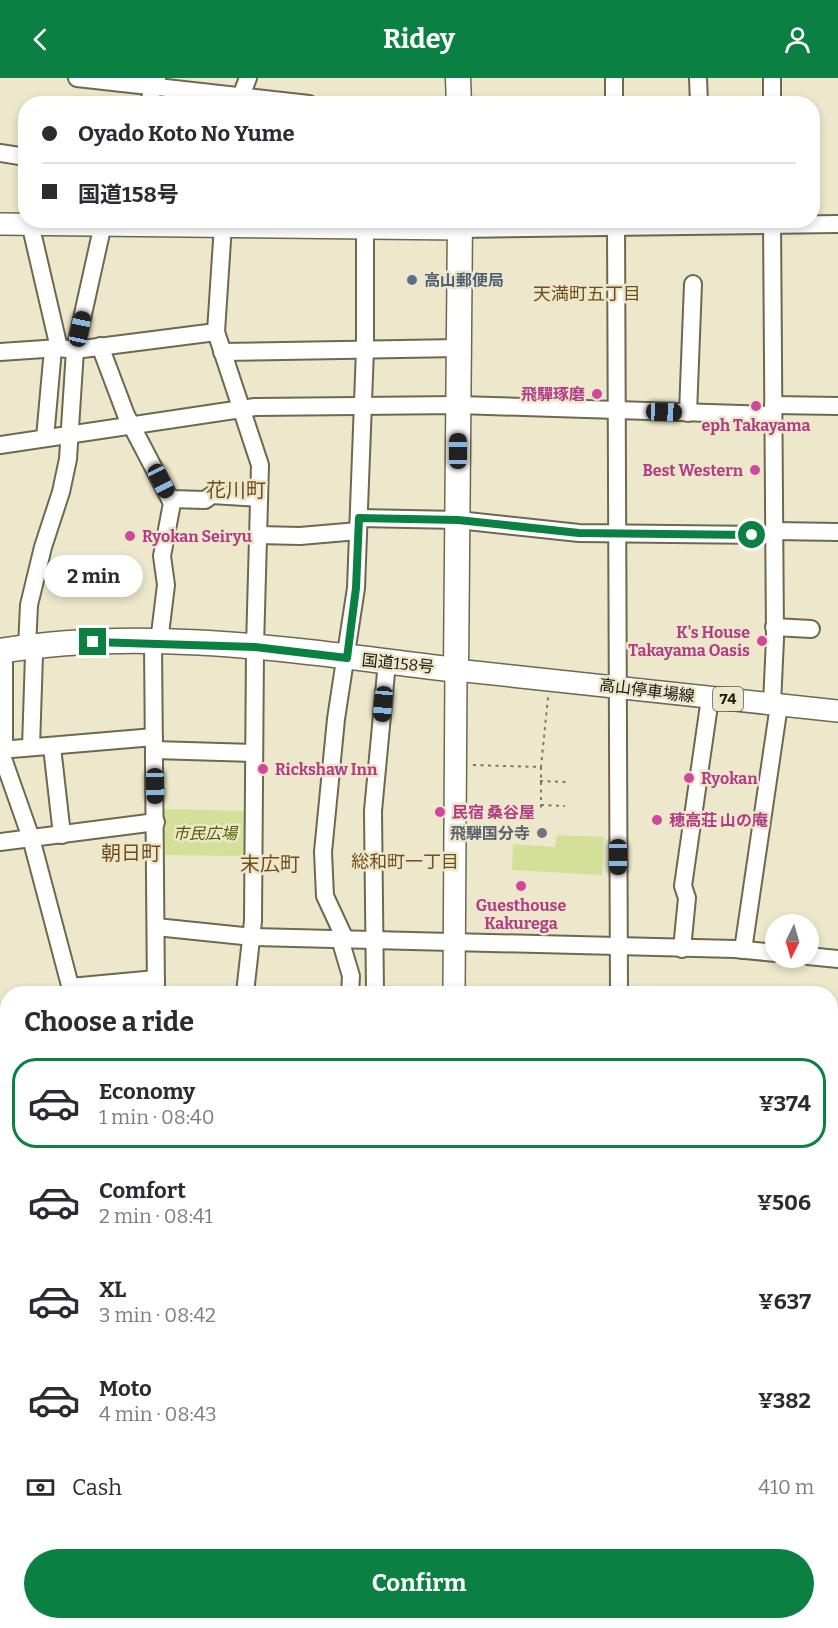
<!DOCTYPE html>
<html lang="en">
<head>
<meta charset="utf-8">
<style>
  body { margin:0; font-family:Bitter,"Noto Sans JP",serif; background:#f2f2f3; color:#2b2b33; height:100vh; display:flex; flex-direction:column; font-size:22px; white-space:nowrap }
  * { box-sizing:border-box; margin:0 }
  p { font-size:20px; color:#7c7c81 }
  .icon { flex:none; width:33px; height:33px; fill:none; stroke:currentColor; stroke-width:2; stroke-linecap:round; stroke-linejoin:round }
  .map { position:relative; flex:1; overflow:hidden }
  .panel { position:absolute; left:0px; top:908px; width:838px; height:644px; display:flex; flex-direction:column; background:#fff; border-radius:24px 24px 0 0; box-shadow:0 3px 9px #0003 }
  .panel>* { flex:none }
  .hud { position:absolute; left:18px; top:18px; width:802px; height:132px; border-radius:24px; box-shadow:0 3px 9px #0003; display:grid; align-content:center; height:132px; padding:0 24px; background:#fff }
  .needle { width:39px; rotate:185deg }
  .tools { position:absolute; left:765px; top:836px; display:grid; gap:12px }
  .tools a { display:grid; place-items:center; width:54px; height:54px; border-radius:50%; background:#fff; box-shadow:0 3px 9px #0003; font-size:30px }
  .end { position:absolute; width:27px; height:27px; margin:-14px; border:8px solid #0b8043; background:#fff; box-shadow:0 0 0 3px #fff }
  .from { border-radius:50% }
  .bubble { position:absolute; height:42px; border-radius:21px; background:#fff; box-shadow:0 3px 9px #0003; font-size:20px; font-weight:700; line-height:42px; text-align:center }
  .car { position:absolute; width:18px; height:36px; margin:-18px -9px; border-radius:8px; box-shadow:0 0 4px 2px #0007; background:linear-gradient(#222 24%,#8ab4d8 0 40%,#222 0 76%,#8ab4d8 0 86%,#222 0) }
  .hud b { display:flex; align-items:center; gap:21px; height:57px; font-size:22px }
  .hud b+b { border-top:2px solid #e1e1e2 }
  .hud i { width:15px; height:15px; background:#2b2b33 }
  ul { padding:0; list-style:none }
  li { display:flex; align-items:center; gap:18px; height:90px; margin:0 12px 9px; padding:0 12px; border:3px solid transparent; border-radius:24px }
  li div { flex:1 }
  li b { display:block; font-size:22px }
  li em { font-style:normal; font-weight:700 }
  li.selected { border-color:#0b8043 }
  li>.icon { width:54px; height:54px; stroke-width:1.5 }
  h2 { padding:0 24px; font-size:27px; line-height:72px }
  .pay { display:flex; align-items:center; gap:15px; height:66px; padding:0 24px; font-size:22px }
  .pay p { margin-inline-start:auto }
  .cta { display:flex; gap:12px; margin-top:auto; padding:12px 24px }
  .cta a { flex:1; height:69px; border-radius:36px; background:#0b8043; color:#fff; font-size:24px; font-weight:700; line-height:69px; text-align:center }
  header { display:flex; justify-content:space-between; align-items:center; height:78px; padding:0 24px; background:#0b8043; color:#fff; font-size:27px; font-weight:700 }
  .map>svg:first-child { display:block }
  .green { fill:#d4df99 }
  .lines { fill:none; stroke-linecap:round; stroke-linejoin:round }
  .minor-casing { stroke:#6d684f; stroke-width:20 }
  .major-casing { stroke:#6d684f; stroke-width:24 }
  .highway-casing { stroke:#6d684f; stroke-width:27 }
  .path { stroke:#797663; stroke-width:2; stroke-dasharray:3 4.5; stroke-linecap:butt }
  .minor { stroke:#fff; stroke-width:16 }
  .major { stroke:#fff; stroke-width:21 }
  .highway { stroke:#fff; stroke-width:24 }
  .route { stroke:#0b8043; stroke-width:8 }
  .service-dot { fill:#5c6f8a; stroke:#ede8cb; stroke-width:2 }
  .hotel-dot { fill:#d1479c; stroke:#ede8cb; stroke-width:2 }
  .worship-dot { fill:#6b7280; stroke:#ede8cb; stroke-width:2 }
  .labels { text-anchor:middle; stroke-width:5; stroke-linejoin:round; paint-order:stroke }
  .shield { fill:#ede8cb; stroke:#595646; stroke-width:1.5 }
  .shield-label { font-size:15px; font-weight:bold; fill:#19170d }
  .service-label { font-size:16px; font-weight:bold; fill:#4e5e75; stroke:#ede8cb; text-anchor:start }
  .hotel-label { font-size:16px; font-weight:bold; fill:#b23c85; stroke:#ede8cb; text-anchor:start }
  .street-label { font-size:16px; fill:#19170d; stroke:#ede8cb }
  .park-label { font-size:16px; font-style:italic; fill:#545c00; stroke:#ede8cb }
  .worship-label { font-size:16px; font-weight:bold; fill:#5b616d; stroke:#ede8cb; text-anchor:end }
  .neighbourhood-label { font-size:18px; fill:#724d1d; stroke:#ede8cb }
  .quarter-label { font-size:20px; fill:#724d1d; stroke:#ede8cb }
</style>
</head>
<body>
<header><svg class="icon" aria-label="back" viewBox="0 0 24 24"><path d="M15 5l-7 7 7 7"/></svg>Ridey<svg class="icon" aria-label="person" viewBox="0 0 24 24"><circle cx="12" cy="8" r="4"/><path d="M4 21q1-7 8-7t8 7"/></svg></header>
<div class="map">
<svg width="838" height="1550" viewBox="0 0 838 1550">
  <rect width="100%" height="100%" fill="#ede8cb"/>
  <g class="green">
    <path d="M163,731l84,2v45l-83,-1z"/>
    <path d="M557,757l47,2 -2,38 -90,-5 1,-26 42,3z"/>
  </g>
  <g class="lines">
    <g class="minor-casing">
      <g id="minor">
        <path d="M77,0l232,26"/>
        <path d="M614,0v26"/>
        <path d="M698,0l1,26"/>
        <path d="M772,0v26"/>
        <path d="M148,26l9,-26"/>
        <path d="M238,26l10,-26"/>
        <path d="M0,75l26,4"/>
        <path d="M616,142l3,773"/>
        <path d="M30,145l29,125"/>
        <path d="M223,147l-7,107 44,133 -5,182 -2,274 -8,72"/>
        <path d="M460,151l378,-5"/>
        <path d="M100,268l26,69 46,88 -10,53 4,29 -7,57"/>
        <path d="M0,274l59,-4 16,2 141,-18"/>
        <path d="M222,274l237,-4"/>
        <path d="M773,327l65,1"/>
        <path d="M688,335l5,-129"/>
        <path d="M45,360l8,-89"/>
        <path d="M0,367l255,-38 204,-2 314,10"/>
        <path d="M170,421l35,1 7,-5 47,3"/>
        <path d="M359,440l99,2 121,13 195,2"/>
        <path d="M774,453l64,1"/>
        <path d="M258,457l42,1 58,-5"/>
        <path d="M774,549l37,2"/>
        <path d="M153,564l3,351"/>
        <path d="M27,569l2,-42 14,-58 18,-55 7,-33 7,-109 28,-126"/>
        <path d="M4,582v89"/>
        <path d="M772,626l3,-65 -3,-419"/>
        <path d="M31,669l3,-92"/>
        <path d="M52,669l10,88"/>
        <path d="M0,672l31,88 41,155"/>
        <path d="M0,672l154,-13"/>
        <path d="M154,672l100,3"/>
        <path d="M0,764l156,-20"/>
        <path d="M156,849l97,10 482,12 41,4"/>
        <path d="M340,861l11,37 -1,17"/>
        <path d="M345,861l-20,-43 -2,-44 13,-133 20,-131 9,-239v-121"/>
        <path d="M682,871l5,-51 -4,-12 26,-181"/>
        <path d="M743,872l36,-245"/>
        <path d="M808,878l30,3"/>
        <path d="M70,909l86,-8"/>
        <path d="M375,915l-2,-182 14,-149"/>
        <path d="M831,975l7,-1"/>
        <path d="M0,1006l8,-1"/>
        <path d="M0,1137l8,43"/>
        <path d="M831,1183h7"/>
        <path d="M0,1271l8,-1"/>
        <path d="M831,1454h7"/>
        <path d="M25,1544v6"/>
        <path d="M85,1544l2,6"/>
        <path d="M249,1544v6"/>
        <path d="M369,1544v6"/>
        <path d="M543,1544l1,6"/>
        <path d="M627,1544v6"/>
        <path d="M704,1550v-6"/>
      </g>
    </g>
    <g class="major-casing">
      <g id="major">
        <path d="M0,146l460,5"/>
        <path d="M454,915l2,-323 382,41"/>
        <path d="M450,1544v6"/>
      </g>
    </g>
    <g class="highway-casing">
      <g id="highway">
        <path d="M458,0l1,26"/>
        <path d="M0,573c150,-25 306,1 456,19l4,-450"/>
      </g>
    </g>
    <g class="path">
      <path d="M473,687l68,2 7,-70"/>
      <path d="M541,689v42"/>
      <path d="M540,703l26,1"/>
      <path d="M541,727l24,1"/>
      <path d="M0,1485l8,-1"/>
    </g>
    <use href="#minor" class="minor"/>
    <use href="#major" class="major"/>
    <use href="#highway" class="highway"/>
  </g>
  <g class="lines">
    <path class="route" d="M93,564l162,5 92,11 9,-70 3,-70 99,2 121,13 173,2"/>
  </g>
  <circle class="service-dot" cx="412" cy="202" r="6"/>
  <g class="hotel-dot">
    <circle cx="597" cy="316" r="6"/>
    <circle cx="756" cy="328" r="6"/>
    <circle cx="755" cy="392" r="6"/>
    <circle cx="130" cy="458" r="6"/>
    <circle cx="762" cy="563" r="6"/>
    <circle cx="263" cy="691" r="6"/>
    <circle cx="689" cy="700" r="6"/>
    <circle cx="440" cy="734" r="6"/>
    <circle cx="657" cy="742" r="6"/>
    <circle cx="521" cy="808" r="6"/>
  </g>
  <circle class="worship-dot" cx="542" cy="755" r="6"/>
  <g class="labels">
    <rect class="shield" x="713" y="609" width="30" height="24" rx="4.5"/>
    <g class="shield-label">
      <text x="728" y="626">74</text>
    </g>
    <g class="service-label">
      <text x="424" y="208">高山郵便局</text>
    </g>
    <g class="hotel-label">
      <text x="585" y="322" text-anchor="end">飛驒琢磨</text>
      <text x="756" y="353" text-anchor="middle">eph Takayama</text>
      <text x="743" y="398" text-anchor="end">Best Western</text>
      <text x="142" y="464">Ryokan Seiryu</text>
      <text x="750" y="560" text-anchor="end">K's House<tspan x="750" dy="18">Takayama Oasis</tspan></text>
      <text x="275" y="697">Rickshaw Inn</text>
      <text x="701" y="706">Ryokan</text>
      <text x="452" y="740">民宿 桑谷屋</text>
      <text x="669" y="748">穂高荘 山の庵</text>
      <text x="521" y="833" text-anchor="middle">Guesthouse<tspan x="521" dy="18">Kakurega</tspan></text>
    </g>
    <g class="street-label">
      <text transform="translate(398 585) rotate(6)" y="6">国道158号</text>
      <text transform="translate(647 612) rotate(7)" y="6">高山停車場線</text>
    </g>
    <g class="park-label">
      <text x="205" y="761">市民広場</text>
    </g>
    <g class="worship-label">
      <text x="530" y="761">飛騨国分寺</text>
    </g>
    <g class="neighbourhood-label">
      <text x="587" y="222">天満町五丁目</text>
      <text x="405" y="790">総和町一丁目</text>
    </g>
    <g class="quarter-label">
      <text x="236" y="419">花川町</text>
      <text x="131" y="782">朝日町</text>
      <text x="270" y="793">末広町</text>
    </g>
  </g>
</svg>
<div class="tools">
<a><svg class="needle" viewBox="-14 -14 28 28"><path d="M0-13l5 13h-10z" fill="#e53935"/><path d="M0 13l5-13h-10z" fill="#7c7c81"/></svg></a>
</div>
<i class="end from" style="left:752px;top:457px"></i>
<i class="end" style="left:93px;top:564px"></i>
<div class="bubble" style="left:44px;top:477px;width:99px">2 min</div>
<i class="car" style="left:80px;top:251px;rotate:12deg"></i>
<i class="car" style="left:664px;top:334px;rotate:92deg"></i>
<i class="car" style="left:458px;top:373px;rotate:0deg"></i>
<i class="car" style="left:161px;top:403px;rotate:153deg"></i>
<i class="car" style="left:383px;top:626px;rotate:185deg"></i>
<i class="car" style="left:155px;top:708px;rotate:179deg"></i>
<i class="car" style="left:618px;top:779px;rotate:180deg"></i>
<div class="hud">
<b><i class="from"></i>Oyado Koto No Yume</b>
<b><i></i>国道158号</b>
</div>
<section class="panel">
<h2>Choose a ride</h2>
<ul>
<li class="selected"><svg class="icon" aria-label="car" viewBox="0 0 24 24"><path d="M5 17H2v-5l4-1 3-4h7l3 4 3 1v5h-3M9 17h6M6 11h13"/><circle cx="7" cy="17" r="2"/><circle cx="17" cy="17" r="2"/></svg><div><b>Economy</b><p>1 min · 08:40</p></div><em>¥374</em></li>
<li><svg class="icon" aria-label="car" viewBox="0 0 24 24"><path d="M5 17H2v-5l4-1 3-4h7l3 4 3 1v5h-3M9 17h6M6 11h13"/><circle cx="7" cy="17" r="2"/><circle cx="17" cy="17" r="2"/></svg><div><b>Comfort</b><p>2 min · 08:41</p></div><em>¥506</em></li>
<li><svg class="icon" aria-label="car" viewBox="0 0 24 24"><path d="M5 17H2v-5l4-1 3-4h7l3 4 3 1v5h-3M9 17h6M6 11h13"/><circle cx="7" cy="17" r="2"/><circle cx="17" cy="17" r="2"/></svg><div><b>XL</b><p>3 min · 08:42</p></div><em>¥637</em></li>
<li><svg class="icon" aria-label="car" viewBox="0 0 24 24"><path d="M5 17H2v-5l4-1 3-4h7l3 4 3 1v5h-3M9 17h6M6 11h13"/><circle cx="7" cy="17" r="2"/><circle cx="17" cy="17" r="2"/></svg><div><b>Moto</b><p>4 min · 08:43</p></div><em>¥382</em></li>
</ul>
<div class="pay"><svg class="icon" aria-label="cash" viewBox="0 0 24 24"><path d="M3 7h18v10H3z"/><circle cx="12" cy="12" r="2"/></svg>Cash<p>410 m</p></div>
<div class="cta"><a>Confirm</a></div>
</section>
</div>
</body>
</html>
